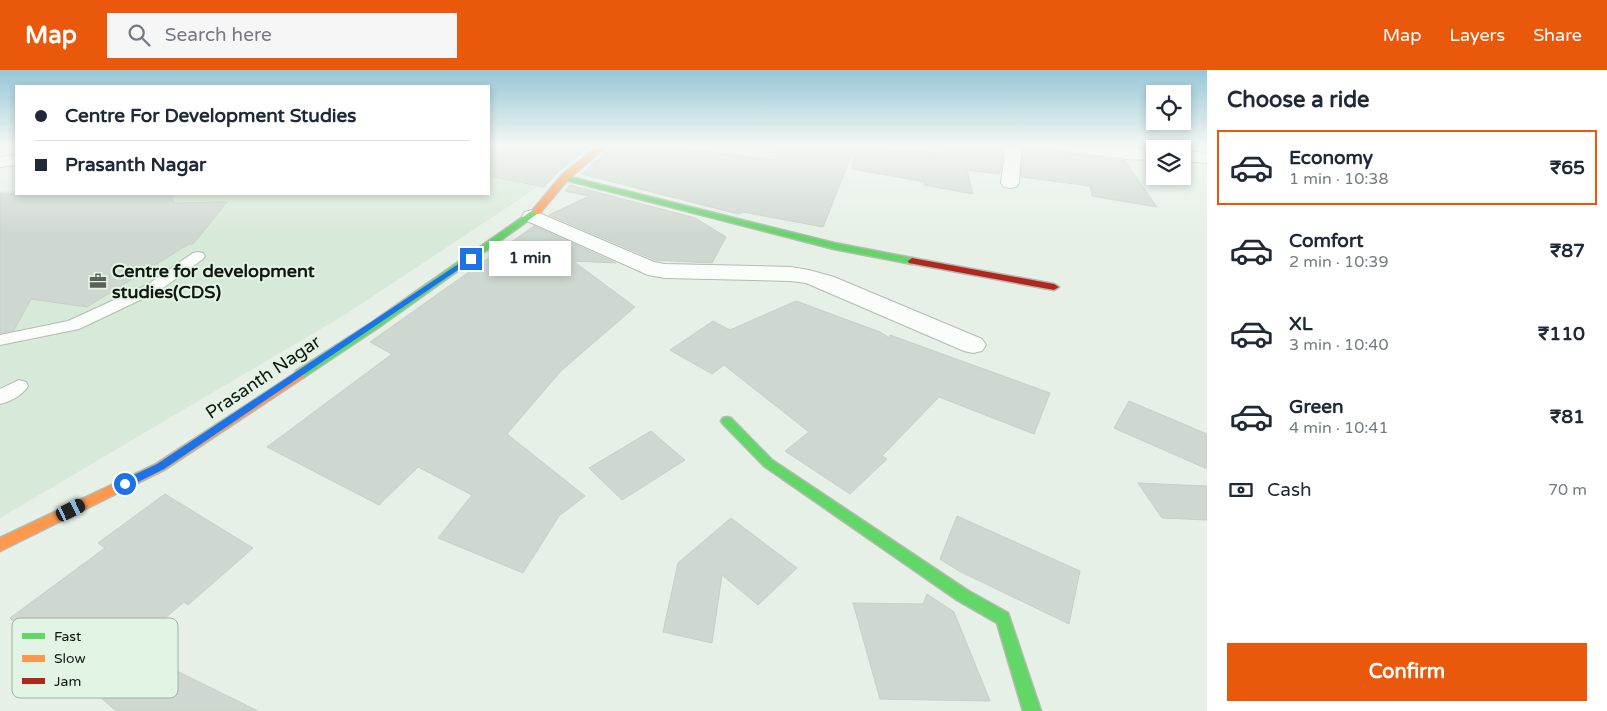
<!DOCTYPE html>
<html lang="en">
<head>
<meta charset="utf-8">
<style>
  body { margin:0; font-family:"Varela Round",sans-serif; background:#f6f6f7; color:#1f2937; height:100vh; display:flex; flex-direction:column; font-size:19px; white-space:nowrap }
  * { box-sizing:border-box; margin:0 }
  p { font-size:16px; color:#747a83 }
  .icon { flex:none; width:28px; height:28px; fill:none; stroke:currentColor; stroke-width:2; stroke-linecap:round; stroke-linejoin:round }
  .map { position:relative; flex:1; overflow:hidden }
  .drawer { display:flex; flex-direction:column; background:#fff; width:400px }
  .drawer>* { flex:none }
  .banner { position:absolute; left:15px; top:15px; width:475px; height:110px; border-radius:0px; box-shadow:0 2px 8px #0003; display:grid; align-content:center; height:110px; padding:0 20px; background:#fff }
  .tools { position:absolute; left:1146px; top:15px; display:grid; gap:10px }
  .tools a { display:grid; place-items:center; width:45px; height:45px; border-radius:0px; background:#fff; box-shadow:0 2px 8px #0003; font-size:25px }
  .end { position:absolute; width:22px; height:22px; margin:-11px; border:6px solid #1a73e8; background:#fff; box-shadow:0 0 0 2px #fff }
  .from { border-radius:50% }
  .bubble { position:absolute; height:35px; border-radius:0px; background:#fff; box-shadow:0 2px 8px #0003; font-size:16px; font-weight:800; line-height:35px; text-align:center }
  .car { position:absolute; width:15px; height:30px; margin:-15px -8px; border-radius:6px; box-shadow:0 0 4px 1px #0007; background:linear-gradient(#222 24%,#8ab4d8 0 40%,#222 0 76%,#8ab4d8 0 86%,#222 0) }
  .banner b { display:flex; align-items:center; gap:18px; height:48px; font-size:19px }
  .banner b+b { border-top:1px solid #e0e1e3 }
  .banner i { width:12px; height:12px; background:#1f2937 }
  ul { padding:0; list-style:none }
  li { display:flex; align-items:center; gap:15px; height:75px; margin:0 10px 8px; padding:0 10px; border:2px solid transparent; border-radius:0px }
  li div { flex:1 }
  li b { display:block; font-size:19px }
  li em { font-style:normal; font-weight:800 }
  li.current { border-color:#ea580c }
  li>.icon { width:45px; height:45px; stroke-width:1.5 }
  h2 { padding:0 20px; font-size:22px; line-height:60px }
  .pay { display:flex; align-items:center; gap:12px; height:55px; padding:0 20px; font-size:19px }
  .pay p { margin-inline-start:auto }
  .primary-button { display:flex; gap:10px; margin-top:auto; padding:10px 20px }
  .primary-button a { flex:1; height:58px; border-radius:0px; background:#ea580c; color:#fff; font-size:20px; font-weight:800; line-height:58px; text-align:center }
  header { display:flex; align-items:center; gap:30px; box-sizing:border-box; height:70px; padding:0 25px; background:#ea580c; color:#fff }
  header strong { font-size:24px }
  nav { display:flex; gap:28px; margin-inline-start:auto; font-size:18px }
  .search { width:350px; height:45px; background:#f6f6f7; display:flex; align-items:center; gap:12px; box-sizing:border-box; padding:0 18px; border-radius:0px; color:#747a83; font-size:19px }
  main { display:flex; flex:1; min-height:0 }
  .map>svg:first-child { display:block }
  .built { fill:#d7e9d8 }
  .building { fill:#cfd8d0; stroke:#c7cfc7 }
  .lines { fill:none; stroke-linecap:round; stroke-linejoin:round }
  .lane-casing { stroke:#b3bbb3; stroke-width:2 }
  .street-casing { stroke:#b3bbb3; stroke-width:2 }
  .fast-casing { stroke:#b3bbb3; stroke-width:3 }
  .slow-casing { stroke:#b3bbb3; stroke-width:3 }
  .jam-casing { stroke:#b3bbb3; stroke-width:3 }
  .lane { fill:#fbfdfb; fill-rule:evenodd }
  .street { fill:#fbfdfb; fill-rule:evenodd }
  .fast { fill:#63d668; fill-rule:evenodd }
  .slow { fill:#ff974d; fill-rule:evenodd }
  .jam { fill:#b3261e; fill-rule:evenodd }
  .route { fill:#1a73e8 }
  .labels { text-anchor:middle; stroke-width:4; stroke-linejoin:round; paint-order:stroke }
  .poi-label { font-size:18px; font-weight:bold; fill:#101610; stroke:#e2f4e3; text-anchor:start }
  .street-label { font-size:18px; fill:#101610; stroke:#e2f4e3 }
  .key { fill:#e2f4e3; stroke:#a3b1a4; stroke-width:1 }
  .key-label { font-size:14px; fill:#101610 }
</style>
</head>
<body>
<header>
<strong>Map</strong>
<div class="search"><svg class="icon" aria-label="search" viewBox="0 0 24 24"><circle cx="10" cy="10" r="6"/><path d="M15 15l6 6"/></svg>Search here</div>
<nav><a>Map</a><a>Layers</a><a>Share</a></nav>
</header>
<main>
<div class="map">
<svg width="1207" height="641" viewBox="0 0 1207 641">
  <rect width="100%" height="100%" fill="#e6f0e6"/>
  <path class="built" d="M489,92l70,11 -213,141 -346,204v-326l16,-2v4h473z"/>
  <g class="building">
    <path d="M489,76h101l-32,26 -14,15 -55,-11z"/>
    <path d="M613,76h51l112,14 3,-14h77l85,7 1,-7h58l3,7 -3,21 -33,-4 6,24 -49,-9 1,-3 -73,-13 2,-20 -31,78 -80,-15 -5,2 -156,-40z"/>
    <path d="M1020,76h33l3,5 7,2 62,8 32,46 -65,-11 -2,-10 -69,-9 2,-24z"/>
    <path d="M570,115l125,33 31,19 -14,26 -57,-3 -106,-45 40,-19 -24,-5z"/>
    <path d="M0,124h173v9l54,-1 -34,42h-4l-102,63 -56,-8 -17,31 -14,3z"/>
    <path d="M534,156l82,37 -43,-2 62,46 -74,64 -54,63 78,62 -26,20 -36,57 -85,-35 34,-43 -54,-28 -39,38 -112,-58 125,-93 -22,-12z"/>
    <path d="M796,231l84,31 10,6v-3l160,58 -16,41 -95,-37 -57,59 5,3 -37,35 -65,-43 24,-19 -85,-67 -12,9 -42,-24 43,-29 17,9z"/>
    <path d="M1129,331l78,33v35l-93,-41z"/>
    <path d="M651,361l34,29 -63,40 -33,-32z"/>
    <path d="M1138,413l69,3v34l-45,-2z"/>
    <path d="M165,424l88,54 -65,57 -4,-3 -54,46 128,63h-142l-106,-93 95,-70 -7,-5z"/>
    <path d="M957,446l123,55 -11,53 -110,-53 -19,-12z"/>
    <path d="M731,448l66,50 -39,37 -36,-30 -10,68 -49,-11 15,-69z"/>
    <path d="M927,524l27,18 36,89 -110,-2 -27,-96 70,1z"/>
  </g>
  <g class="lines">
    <g class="lane-casing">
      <g id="lane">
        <path d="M198,182l5,1 2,3 -2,3 -44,32 -80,38 -79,16v-10l68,-14 79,-36 46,-32z"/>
        <path d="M19,310l7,2 2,4c-5,9 -18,16 -28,18v-15z"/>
      </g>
    </g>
    <g class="street-casing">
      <g id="street">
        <path d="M1002,76h16l3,7 -2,30 -3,4 -6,1 -6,-1 -3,-4 4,-30z"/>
        <path d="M1055,76h45l55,4v10l-28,-1 -64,-8 -6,-2z"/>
        <path d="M1182,81l25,2v10l-25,-2z"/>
        <path d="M16,85v10l-16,2v-10z"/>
        <path d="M532,140l122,52 11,2 126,3 18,3 25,7 148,62 4,6 -4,6 -9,2 -9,-2 -158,-68 -15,-2 -126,-3 -17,-3 -123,-55 -3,-4 3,-4z"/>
      </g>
    </g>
    <g class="fast-casing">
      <g id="fast">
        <path d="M562,105l272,68 78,15 4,3 -4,3 -78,-15 -272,-70z"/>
        <path d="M533,140l7,2 -161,115 -75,50h-8l-1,-3 1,-3 75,-48z"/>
        <path d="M727,347l4,1 41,42 195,130 41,23 33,98h-18l-26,-88 -40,-23 -193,-134 -41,-42 -2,-3 2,-3z"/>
      </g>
    </g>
    <g class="slow-casing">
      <g id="slow">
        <path d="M599,76h7l-38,33 -29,35h-6v-4l29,-35z"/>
        <path d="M300,300l4,1 1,3 -1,3 -140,93 -164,81v-13l156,-74z"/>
      </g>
    </g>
    <g class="jam-casing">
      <path id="jam" d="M912,188l142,26 5,3 -5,3 -145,-27 -1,-2z"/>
    </g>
    <use href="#lane" class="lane"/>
    <use href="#street" class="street"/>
    <use href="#fast" class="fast"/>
    <use href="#slow" class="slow"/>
    <use href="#jam" class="jam"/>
  </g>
  <linearGradient id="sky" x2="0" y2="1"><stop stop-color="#96c6d7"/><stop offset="0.46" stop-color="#f4f8f4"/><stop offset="1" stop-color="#f4f8f4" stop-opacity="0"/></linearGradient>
  <rect width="1207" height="165" fill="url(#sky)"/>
  <path class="route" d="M469,187l5,2 -310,210 -36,18h-7v-6l36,-17z"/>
  <defs>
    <g id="office-bare" transform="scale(1.35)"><path d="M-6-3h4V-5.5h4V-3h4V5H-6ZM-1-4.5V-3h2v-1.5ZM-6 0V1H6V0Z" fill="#5b625b" stroke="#e2f4e3" stroke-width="2.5" paint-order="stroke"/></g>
  </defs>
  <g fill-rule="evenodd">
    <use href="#office-bare" x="98" y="211"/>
  </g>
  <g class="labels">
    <g class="poi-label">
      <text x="112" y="207">Centre for development<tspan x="112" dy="21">studies(CDS)</tspan></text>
    </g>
    <g class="street-label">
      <text transform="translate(263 307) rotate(-34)" y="6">Prasanth Nagar</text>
    </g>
  </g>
  <rect x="12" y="548" width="166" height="80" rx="8" class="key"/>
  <rect x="22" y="563" width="23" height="6" fill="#63d668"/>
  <rect x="22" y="585" width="23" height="7" fill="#ff974d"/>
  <rect x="22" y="608" width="23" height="6" fill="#b3261e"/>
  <g class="key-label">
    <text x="54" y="571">Fast</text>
    <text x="54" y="593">Slow</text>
    <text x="54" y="616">Jam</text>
  </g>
</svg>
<div class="tools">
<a><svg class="icon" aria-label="locate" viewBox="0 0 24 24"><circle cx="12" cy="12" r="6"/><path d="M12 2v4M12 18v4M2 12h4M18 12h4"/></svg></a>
<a><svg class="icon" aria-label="layers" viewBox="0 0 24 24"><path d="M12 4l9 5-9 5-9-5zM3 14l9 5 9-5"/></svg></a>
</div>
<i class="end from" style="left:125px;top:414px"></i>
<i class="end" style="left:471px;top:189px"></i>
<div class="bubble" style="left:489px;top:171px;width:82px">1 min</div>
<i class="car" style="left:71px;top:440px;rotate:64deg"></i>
<div class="banner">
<b><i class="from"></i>Centre For Development Studies</b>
<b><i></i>Prasanth Nagar</b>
</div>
</div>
<section class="drawer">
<h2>Choose a ride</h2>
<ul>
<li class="current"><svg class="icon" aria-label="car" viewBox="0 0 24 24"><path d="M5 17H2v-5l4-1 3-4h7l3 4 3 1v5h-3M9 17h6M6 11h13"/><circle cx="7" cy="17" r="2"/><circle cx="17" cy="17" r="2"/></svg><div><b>Economy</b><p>1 min · 10:38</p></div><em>₹65</em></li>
<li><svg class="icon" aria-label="car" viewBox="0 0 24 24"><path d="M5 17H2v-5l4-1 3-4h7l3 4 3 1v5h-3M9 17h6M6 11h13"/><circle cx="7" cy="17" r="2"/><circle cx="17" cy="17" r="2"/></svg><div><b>Comfort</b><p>2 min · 10:39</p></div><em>₹87</em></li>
<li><svg class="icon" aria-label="car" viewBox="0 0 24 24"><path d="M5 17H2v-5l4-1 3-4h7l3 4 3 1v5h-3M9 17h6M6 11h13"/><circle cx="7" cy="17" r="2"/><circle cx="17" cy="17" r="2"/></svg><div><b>XL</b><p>3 min · 10:40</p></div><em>₹110</em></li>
<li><svg class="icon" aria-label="car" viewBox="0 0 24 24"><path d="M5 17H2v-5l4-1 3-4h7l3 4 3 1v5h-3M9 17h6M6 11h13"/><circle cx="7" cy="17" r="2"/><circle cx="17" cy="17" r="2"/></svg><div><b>Green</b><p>4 min · 10:41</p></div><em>₹81</em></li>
</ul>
<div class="pay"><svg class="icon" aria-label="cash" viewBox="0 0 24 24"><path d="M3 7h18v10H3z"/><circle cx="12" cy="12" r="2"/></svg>Cash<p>70 m</p></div>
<div class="primary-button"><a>Confirm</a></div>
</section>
</main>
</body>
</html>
